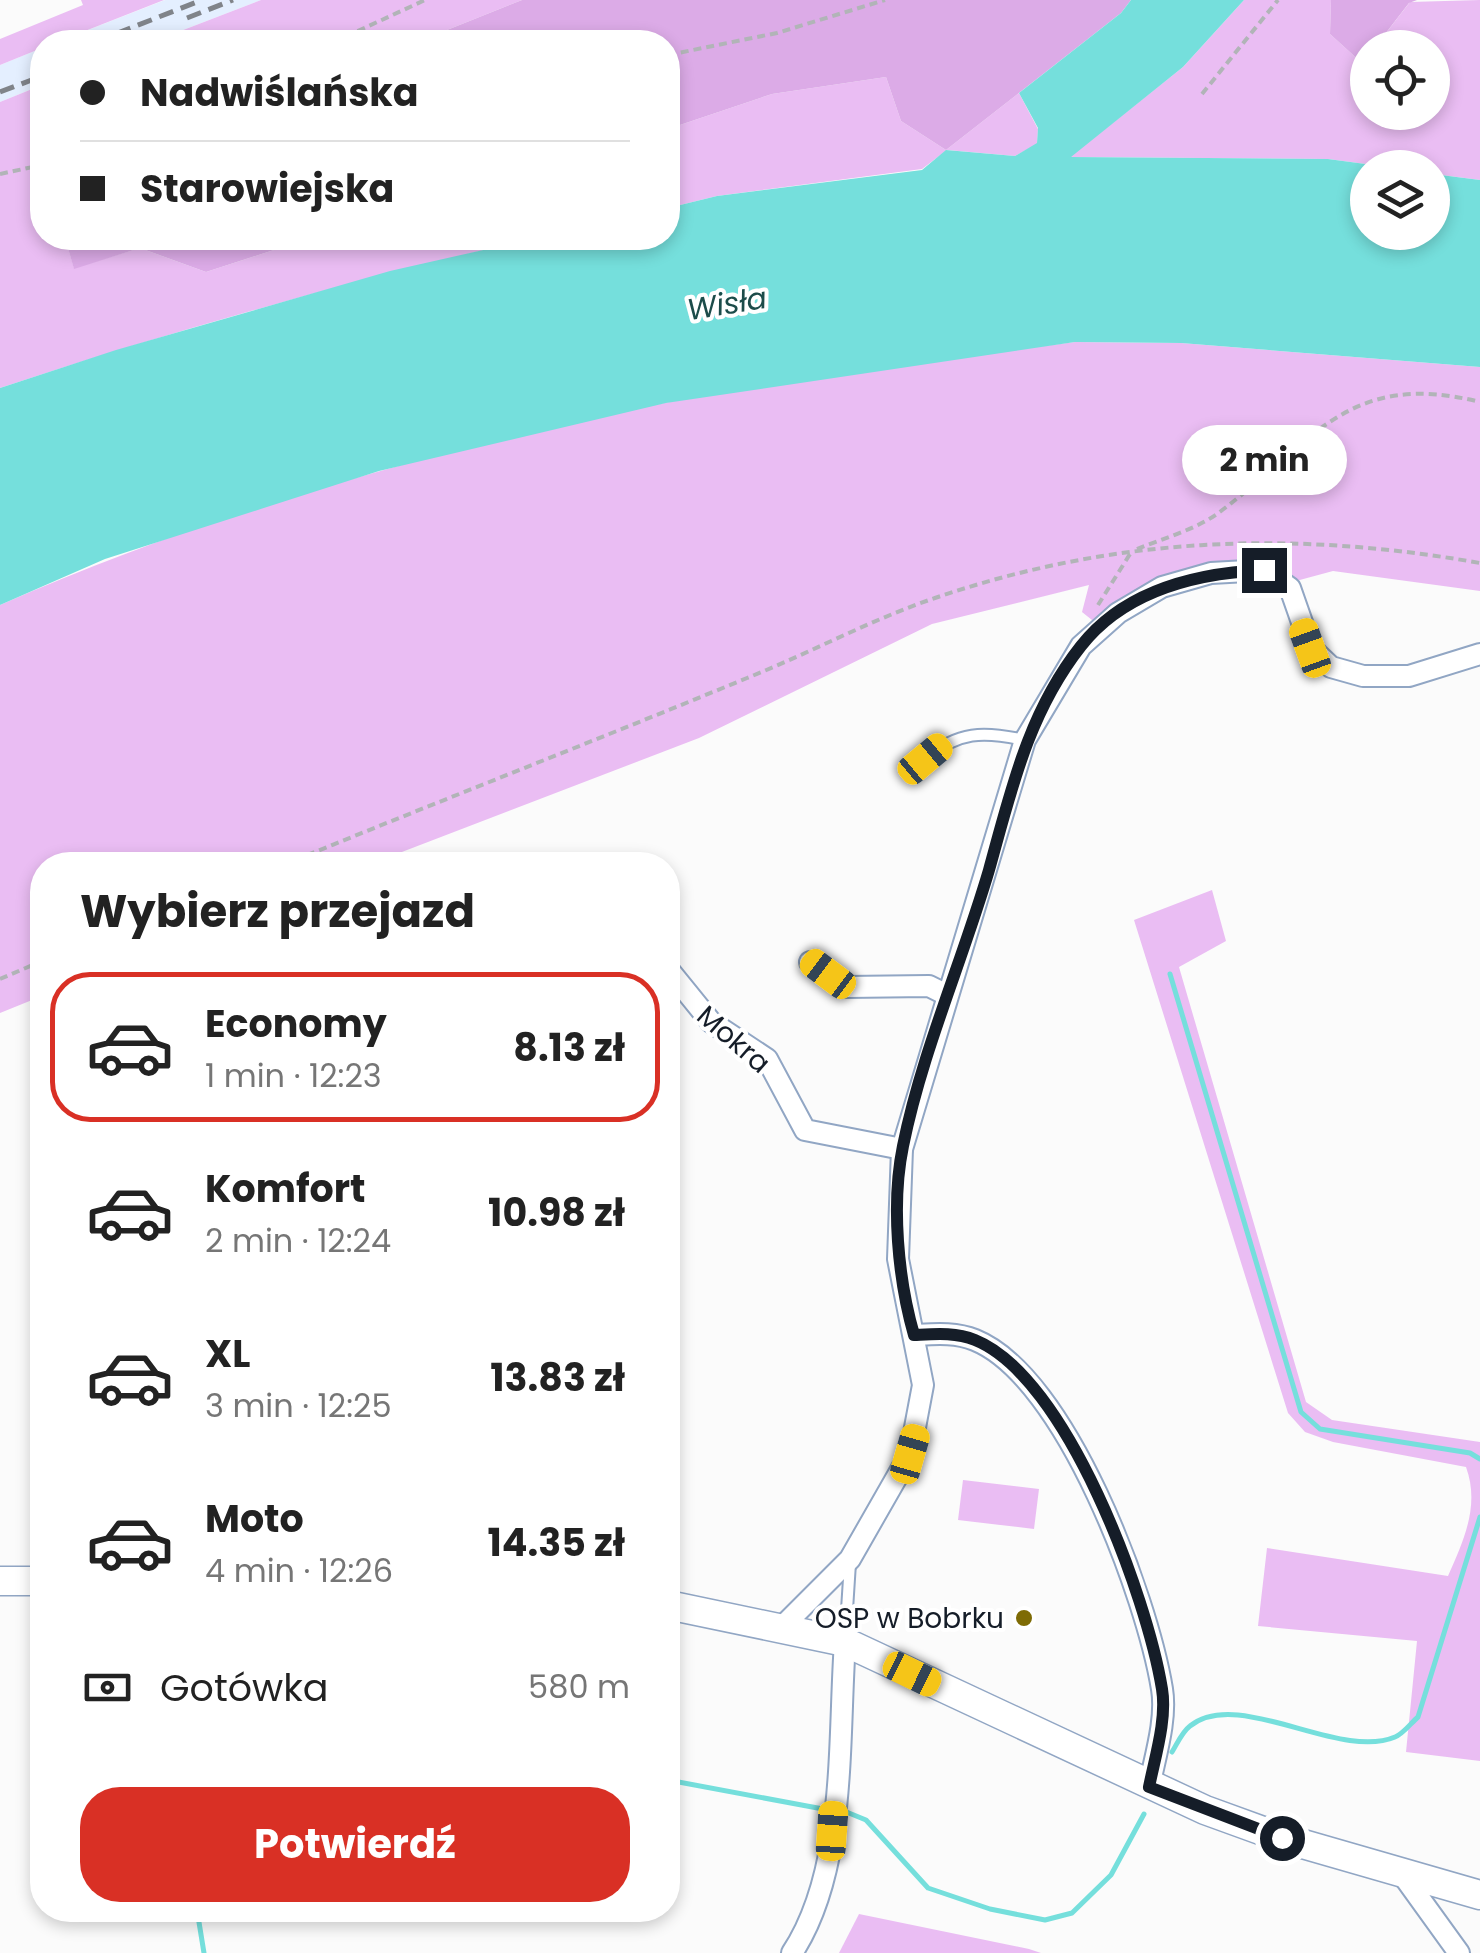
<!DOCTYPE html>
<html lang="pl">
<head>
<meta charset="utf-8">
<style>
  body { margin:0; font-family:Poppins,sans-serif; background:#f2f2f2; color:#222; height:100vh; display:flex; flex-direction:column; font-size:38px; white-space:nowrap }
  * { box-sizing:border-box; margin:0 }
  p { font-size:32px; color:#767676 }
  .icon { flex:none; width:55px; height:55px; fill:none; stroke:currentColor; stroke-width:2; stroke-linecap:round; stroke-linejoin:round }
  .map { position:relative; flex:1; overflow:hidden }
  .sheet { position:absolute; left:30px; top:852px; width:650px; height:1070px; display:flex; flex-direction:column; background:#fff; border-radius:40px; box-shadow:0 5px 15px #0003 }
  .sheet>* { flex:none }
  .banner { position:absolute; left:30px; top:30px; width:650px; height:220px; border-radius:40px; box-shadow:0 5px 15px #0003; display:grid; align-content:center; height:220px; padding:0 50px; background:#fff }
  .fabs { position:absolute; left:1350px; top:30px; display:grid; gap:20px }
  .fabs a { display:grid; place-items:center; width:100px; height:100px; border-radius:50%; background:#fff; box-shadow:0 5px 15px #0003; font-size:50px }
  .end { position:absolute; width:45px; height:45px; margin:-22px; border:12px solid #151d28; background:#fff; box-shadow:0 0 0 5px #fff }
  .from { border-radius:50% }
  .bubble { position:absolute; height:70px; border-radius:35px; background:#fff; box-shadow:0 5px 15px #0003; font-size:32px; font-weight:700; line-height:70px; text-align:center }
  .car { position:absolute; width:30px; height:60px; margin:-30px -15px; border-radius:12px; box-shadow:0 0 8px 2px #0007; background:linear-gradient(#f5c518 24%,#345 0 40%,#f5c518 0 76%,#345 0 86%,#f5c518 0) }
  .banner b { display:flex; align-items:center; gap:35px; height:95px; font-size:38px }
  .banner b+b { border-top:2px solid #e0e0e0 }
  .banner i { width:25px; height:25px; background:#222 }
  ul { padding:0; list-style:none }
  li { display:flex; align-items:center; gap:30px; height:150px; margin:0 20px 15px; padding:0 30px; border:5px solid transparent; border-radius:40px }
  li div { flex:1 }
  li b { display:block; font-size:38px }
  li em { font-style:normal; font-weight:700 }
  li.current { border-color:#d93025 }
  li>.icon { width:90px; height:90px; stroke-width:1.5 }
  h2 { padding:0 50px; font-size:45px; line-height:120px }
  .pay { display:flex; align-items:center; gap:25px; height:110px; padding:0 50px; font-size:38px }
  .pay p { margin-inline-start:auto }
  .button { display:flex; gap:20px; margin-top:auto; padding:20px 50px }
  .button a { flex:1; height:115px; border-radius:40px; background:#d93025; color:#fff; font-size:40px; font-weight:700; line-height:115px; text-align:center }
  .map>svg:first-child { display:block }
  .built { fill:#e4efff }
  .green { fill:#eabdf3 }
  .forest { fill:#dcabe7 }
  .water { fill:#75dfdc }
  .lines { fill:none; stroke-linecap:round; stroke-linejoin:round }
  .stream { stroke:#75dfdc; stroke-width:5 }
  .lane-casing { stroke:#91a6c4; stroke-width:14 }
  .street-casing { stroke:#91a6c4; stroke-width:24 }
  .secondary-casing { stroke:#91a6c4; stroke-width:31 }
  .path { stroke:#b1b4b7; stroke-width:4; stroke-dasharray:8 5; stroke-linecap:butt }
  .lane { stroke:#fff; stroke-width:10 }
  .street { stroke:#fff; stroke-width:20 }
  .secondary { stroke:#fff; stroke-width:28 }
  .rail { stroke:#80848a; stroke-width:5; stroke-dasharray:15 8; stroke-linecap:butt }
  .route { stroke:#151d28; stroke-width:12 }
  .poi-dot { fill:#7e6b05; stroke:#fff; stroke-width:4 }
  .labels { text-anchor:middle; stroke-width:8; stroke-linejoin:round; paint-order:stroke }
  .street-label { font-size:28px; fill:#151d28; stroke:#fff }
  .poi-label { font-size:28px; fill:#151d28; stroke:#fff; text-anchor:end }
  .water-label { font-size:30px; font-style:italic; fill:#1c4c4a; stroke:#fff }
</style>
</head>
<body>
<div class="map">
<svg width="1480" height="1953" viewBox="0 0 1480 1953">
  <rect width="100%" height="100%" fill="#fbfbfb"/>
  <g class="built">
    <path d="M165,0h96l-109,42h-95z"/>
    <path d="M42,48v37l-42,17v-37z"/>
  </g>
  <g class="green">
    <path d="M81,0h83l-107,42h-15v6l-42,17v-26l83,-34z"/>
    <path d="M261,0h261l-105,42h-265z"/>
    <path d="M1244,0h87l-1,34 33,30 4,-6 1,54h64v-64l-57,-1 35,-45 70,-2v180l-47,-6 -1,-6 -44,-1 -60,-8 -258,-2 113,-90z"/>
    <path d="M886,77l15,44 45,29 73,-57 19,36 -1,15 -22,12 -68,-6 -25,19 -205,27 -49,12v-79l104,-35z"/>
    <path d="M42,85v153h23l9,30 66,-20 66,24 105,-34h225c-181,41 -359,92 -536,150v-286z"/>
    <path d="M1075,342l106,1 299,24v224l-147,-20 -37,10c-60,-48 -143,13 -199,43l-15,-12 7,-27 -157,39 -233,114 -331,127h-326v131l-42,17v-408c211,-93 438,-156 664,-202 135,-27 275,-43 411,-61z"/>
    <path d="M1212,890l14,51 -47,26 127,435 26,18 148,22v319l-74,-9 11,-111 -159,-15 9,-78 181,28c16,-36 32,-71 18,-109l-133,-25 -28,-10 -17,-19 -154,-493z"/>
    <path d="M963,1480l76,9 -5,40 -76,-9z"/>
    <path d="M859,1914l170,35 12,4h-202z"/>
  </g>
  <g class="forest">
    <path d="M522,0h609l-10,13 -175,137 -45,-29 -15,-44 -114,17 -104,35v-87h-251z"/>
    <path d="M1331,0h86l-8,3 -34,44 -7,1 -5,16 -33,-30z"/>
    <path d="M65,238h246l-105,34 -66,-24 -66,21z"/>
  </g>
  <path class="water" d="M1131,0h113l-61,67 -112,90 257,2 60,8 -20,1v64h64l1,-58 47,6v187l-299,-24 -106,-1 -409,61 -287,68 -274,88 -105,46v-217l116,-38 274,-79 146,-33h132v-30l49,-12 205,-26 24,-20 69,6 22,-13 1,-15 -19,-35 102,-80z"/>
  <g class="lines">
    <g class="stream">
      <path d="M1170,974l131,438 19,17 150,24 10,6"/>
      <path d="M1172,1752c5,-8 10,-20 18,-26 48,-39 149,35 205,11 8,-3 16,-14 23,-20l62,-200"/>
      <path d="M668,1780l155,29"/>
      <path d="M844,1811l22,9 62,68 62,21 55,11 27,-7 39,-38 33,-61"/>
      <path d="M197,1910l7,43"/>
    </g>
    <g class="lane-casing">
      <g id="lane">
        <path d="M925,759c33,-28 59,-28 99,-19"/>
        <path d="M845,1641l5,-78"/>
      </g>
    </g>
    <g class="street-casing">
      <g id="street">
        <path d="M810,962l36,25 83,-1 18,9"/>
        <path d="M668,969l43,53 56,37 38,71 97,19"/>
        <path d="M914,1335c21,-1 41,-3 61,5 91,37 172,257 187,349 5,30 -7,68 -13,98"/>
        <path d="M783,1626l67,-67 60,-105 13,-69 -25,-126 4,-110 123,-409 56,-94 37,-33 44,-26 49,-14 54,-3 25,18 21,60 20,19 32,9h46l71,-22"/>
        <path d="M1402,1874l57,79"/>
        <path d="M792,1953c55,-83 46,-214 53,-311"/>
      </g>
    </g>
    <g class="secondary-casing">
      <g id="secondary">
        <path d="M0,1581h42"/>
        <path d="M668,1605l177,37 360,168 77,28 198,57"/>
      </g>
    </g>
    <g class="path">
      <path d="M334,42l91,-42"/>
      <path d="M668,55l109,-22 108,-33"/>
      <path d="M1202,94l76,-94"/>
      <path d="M0,174l42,-9"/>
      <path d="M1137,549c27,-11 61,-20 84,-38 92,-69 127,-142 259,-109"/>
      <path d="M1098,605l32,-51"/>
      <path d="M283,865c154,-63 309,-123 464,-187 63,-25 123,-58 188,-80 181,-62 358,-68 545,-35"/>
      <path d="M0,979l42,-18"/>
    </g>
    <use href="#lane" class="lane"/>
    <use href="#street" class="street"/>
    <use href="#secondary" class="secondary"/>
    <g class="rail">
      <path d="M187,18l46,-18"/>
      <path d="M95,42l107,-42"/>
      <path d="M0,92l42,-16"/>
    </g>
  </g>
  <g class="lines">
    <path class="route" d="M1264,570c-67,3 -139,20 -183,76 -53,67 -70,145 -92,224 -27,92 -67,182 -86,276 -12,58 -5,133 11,189 21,-1 41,-3 61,5 92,37 172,257 187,349 5,30 -7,68 -13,98l133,51"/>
  </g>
  <circle class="poi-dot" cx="1024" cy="1618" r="10"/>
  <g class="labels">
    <g class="street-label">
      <text transform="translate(734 1039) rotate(41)" y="10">Mokra</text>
    </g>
    <g class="poi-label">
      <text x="1004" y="1628">OSP w Bobrku</text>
    </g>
    <g class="water-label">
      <text transform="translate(727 304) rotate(-9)" y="10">Wisła</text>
    </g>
  </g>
</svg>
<div class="fabs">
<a><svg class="icon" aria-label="locate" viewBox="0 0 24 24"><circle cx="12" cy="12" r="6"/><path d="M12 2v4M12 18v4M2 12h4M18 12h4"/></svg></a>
<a><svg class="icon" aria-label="layers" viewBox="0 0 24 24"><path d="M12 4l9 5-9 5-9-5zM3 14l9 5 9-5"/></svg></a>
</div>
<i class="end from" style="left:1282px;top:1838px"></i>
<i class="end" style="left:1264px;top:570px"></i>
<div class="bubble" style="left:1182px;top:425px;width:165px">2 min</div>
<i class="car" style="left:1310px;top:648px;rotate:340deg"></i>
<i class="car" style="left:925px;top:759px;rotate:50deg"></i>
<i class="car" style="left:828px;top:974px;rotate:307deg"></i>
<i class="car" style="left:910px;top:1454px;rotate:16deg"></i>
<i class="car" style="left:912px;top:1674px;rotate:116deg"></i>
<i class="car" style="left:832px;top:1831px;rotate:4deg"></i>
<div class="banner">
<b><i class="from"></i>Nadwiślańska</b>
<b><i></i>Starowiejska</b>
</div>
<section class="sheet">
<h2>Wybierz przejazd</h2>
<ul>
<li class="current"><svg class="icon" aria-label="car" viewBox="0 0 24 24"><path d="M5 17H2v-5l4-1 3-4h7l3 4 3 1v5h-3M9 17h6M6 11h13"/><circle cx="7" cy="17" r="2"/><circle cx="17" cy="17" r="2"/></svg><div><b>Economy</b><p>1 min · 12:23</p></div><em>8.13 zł</em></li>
<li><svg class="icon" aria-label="car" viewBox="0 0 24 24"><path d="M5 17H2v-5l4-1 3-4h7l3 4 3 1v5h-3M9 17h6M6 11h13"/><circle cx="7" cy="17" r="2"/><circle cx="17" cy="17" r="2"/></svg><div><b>Komfort</b><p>2 min · 12:24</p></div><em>10.98 zł</em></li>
<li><svg class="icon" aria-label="car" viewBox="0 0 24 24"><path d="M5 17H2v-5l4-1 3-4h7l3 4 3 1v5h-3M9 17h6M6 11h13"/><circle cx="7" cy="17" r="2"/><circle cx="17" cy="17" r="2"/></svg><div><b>XL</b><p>3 min · 12:25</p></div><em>13.83 zł</em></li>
<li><svg class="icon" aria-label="car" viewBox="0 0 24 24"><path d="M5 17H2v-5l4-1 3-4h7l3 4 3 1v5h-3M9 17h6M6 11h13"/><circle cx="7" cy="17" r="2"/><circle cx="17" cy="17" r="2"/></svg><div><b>Moto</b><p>4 min · 12:26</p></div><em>14.35 zł</em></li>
</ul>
<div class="pay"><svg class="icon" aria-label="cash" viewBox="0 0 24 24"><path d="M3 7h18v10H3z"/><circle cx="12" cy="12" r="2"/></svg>Gotówka<p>580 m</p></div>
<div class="button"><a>Potwierdź</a></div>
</section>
</div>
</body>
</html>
